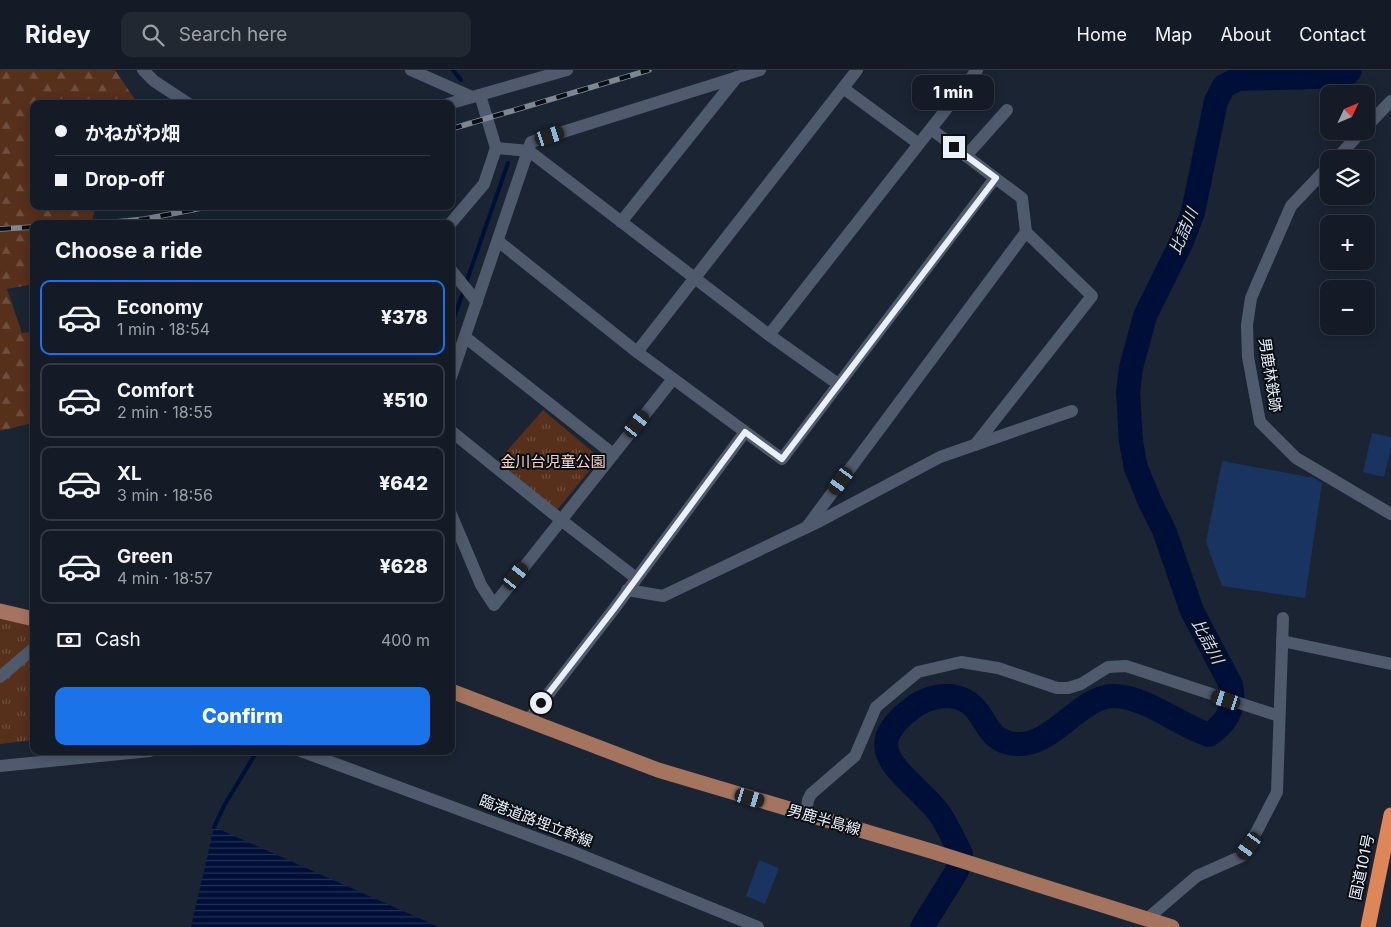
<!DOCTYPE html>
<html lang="en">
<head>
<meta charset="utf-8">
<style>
  body { margin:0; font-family:Inter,"Noto Sans JP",sans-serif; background:#212832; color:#f1f3f6; height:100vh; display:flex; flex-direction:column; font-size:19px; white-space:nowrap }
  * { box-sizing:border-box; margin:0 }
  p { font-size:16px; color:#9da1a7 }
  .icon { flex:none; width:28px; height:28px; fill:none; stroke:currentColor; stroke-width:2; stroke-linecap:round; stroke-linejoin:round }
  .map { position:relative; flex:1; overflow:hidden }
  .details { position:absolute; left:30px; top:150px; width:425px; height:535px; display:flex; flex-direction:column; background:#141b26; border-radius:10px; box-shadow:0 2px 12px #0003,0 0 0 1px #333943 }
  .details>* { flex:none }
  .top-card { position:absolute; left:30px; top:30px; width:425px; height:110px; border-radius:10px; box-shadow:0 2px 12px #0003,0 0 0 1px #333943; display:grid; align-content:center; height:110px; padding:0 25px; background:#141b26 }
  .needle { width:32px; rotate:46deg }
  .controls { position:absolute; left:1320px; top:15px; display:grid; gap:10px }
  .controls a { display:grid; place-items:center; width:55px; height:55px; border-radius:10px; background:#141b26; box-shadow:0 2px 12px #0003,0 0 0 1px #333943; font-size:25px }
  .end { position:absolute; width:22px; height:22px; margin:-11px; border:6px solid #e9f0fb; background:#111; box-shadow:0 0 0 2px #111 }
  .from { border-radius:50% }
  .bubble { position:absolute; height:35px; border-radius:10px; background:#141b26; box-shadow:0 2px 12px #0003,0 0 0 1px #333943; font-size:16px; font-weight:800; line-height:35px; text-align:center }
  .car { position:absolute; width:15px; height:30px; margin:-15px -8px; border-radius:6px; box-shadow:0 0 4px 1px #0007; background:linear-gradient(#222 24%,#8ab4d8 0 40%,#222 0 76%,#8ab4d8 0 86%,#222 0) }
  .top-card b { display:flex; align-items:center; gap:18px; height:48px; font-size:19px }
  .top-card b+b { border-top:1px solid #333943 }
  .top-card i { width:12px; height:12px; background:#f1f3f6 }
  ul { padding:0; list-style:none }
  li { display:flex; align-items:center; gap:15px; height:75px; margin:0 10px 8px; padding:0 15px; border:2px solid #333943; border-radius:10px }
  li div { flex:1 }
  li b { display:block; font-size:19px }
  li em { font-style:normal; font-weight:800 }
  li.selected { border-color:#1a73e8 }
  li>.icon { width:45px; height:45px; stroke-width:1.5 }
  h2 { padding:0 25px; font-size:22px; line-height:60px }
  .pay { display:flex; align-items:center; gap:12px; height:55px; padding:0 25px; font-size:19px }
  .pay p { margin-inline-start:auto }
  .action { display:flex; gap:10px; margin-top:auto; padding:10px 25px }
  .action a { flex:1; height:58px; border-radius:10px; background:#1a73e8; color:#fff; font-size:20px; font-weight:800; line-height:58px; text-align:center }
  header { display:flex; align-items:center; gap:30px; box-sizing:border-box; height:70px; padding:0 25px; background:#141b26; border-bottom:1px solid #333943 }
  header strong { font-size:24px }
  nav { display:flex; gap:28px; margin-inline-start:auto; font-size:18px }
  .search { width:350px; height:45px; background:#212832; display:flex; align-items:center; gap:12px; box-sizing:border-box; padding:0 18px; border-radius:10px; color:#9da1a7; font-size:19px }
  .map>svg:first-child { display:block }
  .forest { fill:url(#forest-firs) }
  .park { fill:url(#park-tufts) }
  .water { fill:url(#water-rules) }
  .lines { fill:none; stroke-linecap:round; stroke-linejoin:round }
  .stream { stroke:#000f38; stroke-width:4 }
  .river { stroke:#000f38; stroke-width:24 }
  .building { fill:#193460 }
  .minor { stroke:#4f5a6c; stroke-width:12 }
  .major { stroke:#a5745f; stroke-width:15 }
  .highway { stroke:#de8657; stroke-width:15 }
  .rail-casing { stroke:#7f8794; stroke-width:5.5 }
  .rail { stroke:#090d14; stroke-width:4; stroke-dasharray:11; stroke-linecap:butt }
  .route { stroke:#e9f0fb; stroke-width:6 }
  .labels { text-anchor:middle; stroke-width:4; stroke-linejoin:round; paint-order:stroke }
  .street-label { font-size:15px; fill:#e9f0fb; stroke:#090d14 }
  .park-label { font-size:15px; fill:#f7d4c3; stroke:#090d14 }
  .water-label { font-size:16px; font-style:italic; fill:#caddfb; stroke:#090d14 }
</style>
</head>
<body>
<header>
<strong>Ridey</strong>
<div class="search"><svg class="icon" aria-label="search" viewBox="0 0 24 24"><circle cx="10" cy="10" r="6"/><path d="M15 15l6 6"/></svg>Search here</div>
<nav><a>Home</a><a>Map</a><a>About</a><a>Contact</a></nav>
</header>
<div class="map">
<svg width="1391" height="857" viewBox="0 0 1391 857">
  <defs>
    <pattern id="forest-firs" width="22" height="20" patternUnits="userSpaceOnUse" patternTransform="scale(1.25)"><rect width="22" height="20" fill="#57301b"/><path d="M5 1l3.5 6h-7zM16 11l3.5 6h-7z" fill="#6f4e3d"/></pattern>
    <pattern id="park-tufts" width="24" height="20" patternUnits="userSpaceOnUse" patternTransform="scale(1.25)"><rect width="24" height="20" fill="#57301b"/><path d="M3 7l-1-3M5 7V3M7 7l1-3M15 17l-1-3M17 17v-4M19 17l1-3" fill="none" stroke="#6f4e3d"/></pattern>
    <pattern id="water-rules" width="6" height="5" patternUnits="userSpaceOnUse" patternTransform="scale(1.25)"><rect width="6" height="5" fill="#000f38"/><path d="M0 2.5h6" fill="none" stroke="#253256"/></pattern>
  </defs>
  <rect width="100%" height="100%" fill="#1a2433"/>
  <path class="forest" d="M0,0h115l23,34h-104v102h62l-5,18h-57v60l-27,5 15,44 12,-1v95l-2,-4 -32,8z"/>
  <g class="park">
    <path d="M543,340l57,48 -43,52 -59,-49z"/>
    <path d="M0,543l34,7v120l-34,4z"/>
  </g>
  <path class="water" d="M214,757l225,100h-248z"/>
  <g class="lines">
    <g class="stream">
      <path d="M453,0l8,10"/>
      <path d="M466,213l42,-120"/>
      <path d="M451,256l13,-36"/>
      <path d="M214,757l10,-21 33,-55"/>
    </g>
    <path class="river" d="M922,857l35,-56 4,-17c-8,-15 -15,-34 -26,-46 -33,-38 -80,-59 -20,-102 12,-8 32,-14 47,-7 26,11 21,44 55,45 37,2 63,-49 98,-48 31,1 64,29 94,39 18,-13 27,-27 22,-50l-39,-74 -28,-81 -14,-28 -14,-34 -5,-26 -3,-50 3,-24 14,-52 37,-75 11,-29 23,-111 8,-15 14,-7 77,-2 33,-4 2,-3"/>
  </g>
  <g class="building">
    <path d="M1372,363l19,4v11l-7,29 -21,-5z"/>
    <path d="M1222,391l92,17 8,5 -17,115 -83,-12 -16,-44z"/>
    <path d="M759,790l20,8 -14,36 -19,-8z"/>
  </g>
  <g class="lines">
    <g class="minor">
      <path d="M143,0l11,11 35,23"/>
      <path d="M411,0l61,27"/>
      <path d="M857,0l-220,282 145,107 213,-281 -64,-49"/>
      <path d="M843,18l76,56"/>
      <path d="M448,34l119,-34"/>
      <path d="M1366,57l25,-26"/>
      <path d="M496,78l33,3 240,184 208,-265"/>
      <path d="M966,86l41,-46"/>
      <path d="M1336,89l26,-28"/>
      <path d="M1329,96l-38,40 -34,78 -6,14 -4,27 1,32 12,65 36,36 95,56"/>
      <path d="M995,108l27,20 4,34"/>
      <path d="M621,152l116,-145"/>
      <path d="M450,154l34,-40 12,-36 -16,-53"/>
      <path d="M498,171l139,111"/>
      <path d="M451,200l26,32"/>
      <path d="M769,265l69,49"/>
      <path d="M465,267l148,117"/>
      <path d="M451,307l80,-235 229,-72"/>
      <path d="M451,361l110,89 75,58"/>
      <path d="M451,444l30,71 13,20 179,-226"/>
      <path d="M806,458l220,-296 66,64 -117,149"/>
      <path d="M627,520l36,6 157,-75 120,-64 132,-46"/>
      <path d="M1282,571l109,23"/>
      <path d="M0,607l34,-29"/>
      <path d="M529,649l85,-110 131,-177"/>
      <path d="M301,681l270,100 187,76"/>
      <path d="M0,696l150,-15"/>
      <path d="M806,744l2,-14 3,-6 44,-38 21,-49 42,-35 43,-10 37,6 59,20h11l13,-4 27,-17 18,-1 153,50"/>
      <path d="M1148,848l49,-42 45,-20 16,-27 19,-37 6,-174"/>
    </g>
    <g class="major">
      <path d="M0,541l34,8"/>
      <path d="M451,621l207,79 273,81 241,76"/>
    </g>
    <path class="highway" d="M1368,857l23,-112"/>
    <g class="rail-casing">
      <g id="rail">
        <path d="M451,59l198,-59"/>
        <path d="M95,154l50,-5 67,-13"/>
        <path d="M0,159l34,-2"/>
      </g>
    </g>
    <use href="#rail" class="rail"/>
  </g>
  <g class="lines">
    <path class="route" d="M541,633l73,-94 131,-177 37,27 214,-281 -42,-31"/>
  </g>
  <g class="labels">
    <g class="street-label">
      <text transform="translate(1270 305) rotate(81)" y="5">男鹿林鉄跡</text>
      <text transform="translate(824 750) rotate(16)" y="5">男鹿半島線</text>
      <text transform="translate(536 751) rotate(21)" y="5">臨港道路埋立幹線</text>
      <text transform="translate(1362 797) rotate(-78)" y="5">国道101号</text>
    </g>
    <g class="park-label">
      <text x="553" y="397">金川台児童公園</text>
    </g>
    <g class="water-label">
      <text transform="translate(1183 161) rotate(-67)" y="6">比詰川</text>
      <text transform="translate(1208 571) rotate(62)" y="6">比詰川</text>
    </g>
  </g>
</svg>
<div class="controls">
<a><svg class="needle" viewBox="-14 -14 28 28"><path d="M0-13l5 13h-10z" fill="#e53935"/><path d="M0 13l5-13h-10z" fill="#9da1a7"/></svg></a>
<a><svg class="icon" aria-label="layers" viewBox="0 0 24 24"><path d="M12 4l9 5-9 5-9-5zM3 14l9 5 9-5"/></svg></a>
<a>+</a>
<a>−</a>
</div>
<i class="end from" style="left:541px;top:633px"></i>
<i class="end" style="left:954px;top:77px"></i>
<div class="bubble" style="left:912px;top:5px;width:82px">1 min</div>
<i class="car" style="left:550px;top:66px;rotate:72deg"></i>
<i class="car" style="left:637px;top:354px;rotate:38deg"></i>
<i class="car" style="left:841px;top:411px;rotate:216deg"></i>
<i class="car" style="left:516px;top:506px;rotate:38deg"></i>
<i class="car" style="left:1226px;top:630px;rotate:288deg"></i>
<i class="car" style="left:750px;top:728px;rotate:107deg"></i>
<i class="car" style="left:1249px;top:776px;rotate:216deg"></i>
<div class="top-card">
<b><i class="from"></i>かねがわ畑</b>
<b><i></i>Drop-off</b>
</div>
<section class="details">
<h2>Choose a ride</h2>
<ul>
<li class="selected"><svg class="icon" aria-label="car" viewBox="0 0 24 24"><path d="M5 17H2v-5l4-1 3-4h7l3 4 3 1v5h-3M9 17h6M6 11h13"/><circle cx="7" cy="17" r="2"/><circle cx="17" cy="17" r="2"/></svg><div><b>Economy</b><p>1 min · 18:54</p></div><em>¥378</em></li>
<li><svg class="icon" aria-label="car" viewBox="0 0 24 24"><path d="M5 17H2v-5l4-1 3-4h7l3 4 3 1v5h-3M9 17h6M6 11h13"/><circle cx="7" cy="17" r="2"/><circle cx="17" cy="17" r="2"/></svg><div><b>Comfort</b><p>2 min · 18:55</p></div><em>¥510</em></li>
<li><svg class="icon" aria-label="car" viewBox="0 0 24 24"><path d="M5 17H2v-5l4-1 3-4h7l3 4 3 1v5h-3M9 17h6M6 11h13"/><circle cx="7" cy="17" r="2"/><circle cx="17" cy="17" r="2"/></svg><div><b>XL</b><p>3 min · 18:56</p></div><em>¥642</em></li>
<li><svg class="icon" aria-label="car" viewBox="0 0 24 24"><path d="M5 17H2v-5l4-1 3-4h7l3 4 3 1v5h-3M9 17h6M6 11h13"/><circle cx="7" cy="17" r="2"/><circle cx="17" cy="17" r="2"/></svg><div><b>Green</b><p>4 min · 18:57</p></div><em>¥628</em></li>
</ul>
<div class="pay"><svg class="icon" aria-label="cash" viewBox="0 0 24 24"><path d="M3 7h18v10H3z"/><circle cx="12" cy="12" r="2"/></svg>Cash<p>400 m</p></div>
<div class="action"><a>Confirm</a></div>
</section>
</div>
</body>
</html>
